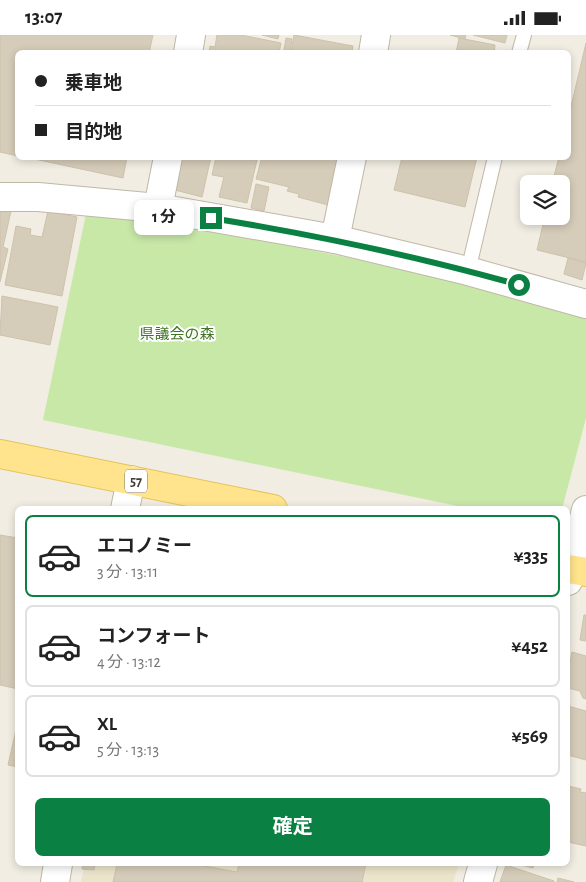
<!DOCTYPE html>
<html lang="ja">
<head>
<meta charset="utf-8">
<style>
  body { margin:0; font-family:"Alegreya Sans","Noto Sans JP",sans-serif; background:#f2f2f2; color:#222; height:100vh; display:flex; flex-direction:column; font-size:19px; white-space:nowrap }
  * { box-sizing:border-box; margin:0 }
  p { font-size:16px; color:#767676 }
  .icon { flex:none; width:28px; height:28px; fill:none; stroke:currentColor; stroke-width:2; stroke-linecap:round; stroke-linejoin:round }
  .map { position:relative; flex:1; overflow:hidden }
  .drawer { position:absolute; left:15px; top:471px; width:555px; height:360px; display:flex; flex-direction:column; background:#fff; border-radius:8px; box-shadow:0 2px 8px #0003 }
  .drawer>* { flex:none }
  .top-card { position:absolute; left:15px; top:15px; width:556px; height:110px; border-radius:8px; box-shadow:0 2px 8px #0003; display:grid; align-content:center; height:110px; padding:0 20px; background:#fff }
  .buttons { position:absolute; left:520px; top:140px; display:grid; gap:10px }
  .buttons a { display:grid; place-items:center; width:50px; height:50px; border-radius:8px; background:#fff; box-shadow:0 2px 8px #0003; font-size:25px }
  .end { position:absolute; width:22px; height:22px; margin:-11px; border:6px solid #0b8043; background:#fff; box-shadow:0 0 0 2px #fff }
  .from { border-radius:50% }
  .bubble { position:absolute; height:35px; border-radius:8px; background:#fff; box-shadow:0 2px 8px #0003; font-size:16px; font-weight:700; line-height:35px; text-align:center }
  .top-card b { display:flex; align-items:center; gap:18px; height:48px; font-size:19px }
  .top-card b+b { border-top:1px solid #e0e0e0 }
  .top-card i { width:12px; height:12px; background:#222 }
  ul { padding:9px 0 0; list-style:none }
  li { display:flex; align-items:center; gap:15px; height:82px; margin:0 10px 8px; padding:0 10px; border:2px solid #e0e0e0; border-radius:8px }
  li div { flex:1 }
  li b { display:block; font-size:19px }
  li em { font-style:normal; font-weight:700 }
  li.selected { border-color:#0b8043 }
  li>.icon { width:45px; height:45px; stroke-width:1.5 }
  .primary-button { display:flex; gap:10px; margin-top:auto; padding:10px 20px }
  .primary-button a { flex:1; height:58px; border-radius:8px; background:#0b8043; color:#fff; font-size:20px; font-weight:700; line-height:58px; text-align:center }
  .status { display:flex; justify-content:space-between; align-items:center; height:35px; padding:0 25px; background:#fff; direction:ltr }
  .status svg { height:14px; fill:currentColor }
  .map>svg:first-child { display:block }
  .education { fill:#ebe4cb }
  .green { fill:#c8e8a8 }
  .building { fill:#d6ccba; stroke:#cec2aa }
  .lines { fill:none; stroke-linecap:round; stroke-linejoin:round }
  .lane-casing { stroke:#c0b8a7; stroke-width:16 }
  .street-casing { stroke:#c0b8a7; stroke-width:30 }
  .primary-casing { stroke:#e6c35b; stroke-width:30 }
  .lane { stroke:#fff; stroke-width:14 }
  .street { stroke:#fff; stroke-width:28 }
  .primary { stroke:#ffe48d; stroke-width:28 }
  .route { stroke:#0b8043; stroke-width:6 }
  .labels { text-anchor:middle; stroke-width:4; stroke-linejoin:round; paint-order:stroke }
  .shield { fill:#fff; stroke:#7b7770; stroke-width:1 }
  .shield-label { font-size:14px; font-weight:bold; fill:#433d32 }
  .park-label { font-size:15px; fill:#3f7525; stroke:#fff }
</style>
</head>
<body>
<div class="status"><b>13:07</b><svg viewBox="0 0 49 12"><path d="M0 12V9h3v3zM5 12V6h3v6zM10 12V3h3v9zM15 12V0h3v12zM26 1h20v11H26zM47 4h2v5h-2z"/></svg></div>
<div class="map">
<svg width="586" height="847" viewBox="0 0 586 847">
  <rect width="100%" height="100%" fill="#f1ede2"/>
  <path class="education" d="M85,829h374l-6,18h-372z"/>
  <path class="green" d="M86,179l108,10 126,28 158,30 108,35v101l-24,91h-90l-429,-89z"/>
  <g class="building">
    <path d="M0,0h153l-4,18h-131v103l-18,-4z"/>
    <path d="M217,0h24l40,8 -2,10h-70l1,-7 5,1z"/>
    <path d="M262,0h17l-1,4z"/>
    <path d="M294,0l59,11 -1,7h-61z"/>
    <path d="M450,0h16l-1,4z"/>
    <path d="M473,0h34l-2,8z"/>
    <path d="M286,3l6,1 -2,12 -6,-1z"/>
    <path d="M459,3l36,7 -1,8h-38z"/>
    <path d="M586,8v219l-49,-12 8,-34h16v-32h-9l7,-27h10v-42z"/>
    <path d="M25,122h102l-4,21z"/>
    <path d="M182,122h29l-9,40 -27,-7z"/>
    <path d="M216,122l41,3 -10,43 -28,-6 5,-20 -12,-2z"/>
    <path d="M262,122h77l-11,48 -30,-8 1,-3 -12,-3 2,-4 -33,-8z"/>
    <path d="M402,122h75l-12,50 -71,-17z"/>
    <path d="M256,149l13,3 -5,24 -13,-3z"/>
    <path d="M0,176h11l-8,36 5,2 -8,33z"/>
    <path d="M48,176l29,6 -15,79 -57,-11 11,-59 15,3 -1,6 12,2z"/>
    <path d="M568,223l18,5 -4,17 -18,-6z"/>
    <path d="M2,261l56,11 -8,38 -50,-10z"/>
    <path d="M0,500l18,3v151l-18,-4z"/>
    <path d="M584,580h2v26l-6,-1z"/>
    <path d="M572,617l14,4v43l-3,-1 -3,-7 -12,-3v-15z"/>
    <path d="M568,671l18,5v49l-18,-5z"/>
    <path d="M18,686v46l-10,-2z"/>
    <path d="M568,751l13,3 -1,3 6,1v53l-18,-4z"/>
    <path d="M83,829h12l-1,6 -12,-1z"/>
    <path d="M117,829h77l43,8 2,-8h127l-4,18h-249z"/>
    <path d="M518,829h16l-1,4z"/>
    <path d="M506,830l48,16v1h-54z"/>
    <path d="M558,843l16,4h-17z"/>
  </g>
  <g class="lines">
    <g class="lane-casing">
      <g id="lane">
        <path d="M519,18l5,-18"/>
        <path d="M468,236l27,-114"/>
      </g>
    </g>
    <g class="street-casing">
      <g id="street">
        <path d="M188,18l3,-18"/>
        <path d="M373,18l3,-18"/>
        <path d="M0,162h38l120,11 177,31 133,32 118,33"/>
        <path d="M158,173l10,-51"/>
        <path d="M335,204l17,-82"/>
        <path d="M125,474l6,-29"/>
        <path d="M568,546l18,-71"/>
        <path d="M55,847l3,-18"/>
        <path d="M478,847l5,-18"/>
      </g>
    </g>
    <g class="primary-casing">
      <g id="primary">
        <path d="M0,419l273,55"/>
        <path d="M568,534l18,3"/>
      </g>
    </g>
    <use href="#lane" class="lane"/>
    <use href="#street" class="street"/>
    <use href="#primary" class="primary"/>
  </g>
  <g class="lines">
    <path class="route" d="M211,183c104,17 206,38 308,67"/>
  </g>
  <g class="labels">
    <rect class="shield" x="125" y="434.5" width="22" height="23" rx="4"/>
    <g class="shield-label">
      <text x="136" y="451">57</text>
    </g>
    <g class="park-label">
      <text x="177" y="304">県議会の森</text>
    </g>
  </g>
</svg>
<div class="buttons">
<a><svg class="icon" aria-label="layers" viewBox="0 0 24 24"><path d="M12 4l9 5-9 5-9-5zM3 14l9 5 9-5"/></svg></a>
</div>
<i class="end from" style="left:519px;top:250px"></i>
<i class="end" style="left:211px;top:183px"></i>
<div class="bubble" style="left:134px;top:165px;width:60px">1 分</div>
<div class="top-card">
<b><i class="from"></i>乗車地</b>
<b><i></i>目的地</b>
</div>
<section class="drawer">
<ul>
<li class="selected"><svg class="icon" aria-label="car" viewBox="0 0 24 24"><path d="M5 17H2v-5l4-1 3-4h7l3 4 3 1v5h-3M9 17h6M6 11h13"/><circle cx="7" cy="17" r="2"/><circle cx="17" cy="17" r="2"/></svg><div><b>エコノミー</b><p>3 分 · 13:11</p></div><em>¥335</em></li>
<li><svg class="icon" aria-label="car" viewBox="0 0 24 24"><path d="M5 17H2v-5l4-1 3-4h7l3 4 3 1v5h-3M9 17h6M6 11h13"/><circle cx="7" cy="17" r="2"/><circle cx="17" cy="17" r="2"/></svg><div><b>コンフォート</b><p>4 分 · 13:12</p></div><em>¥452</em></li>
<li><svg class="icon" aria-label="car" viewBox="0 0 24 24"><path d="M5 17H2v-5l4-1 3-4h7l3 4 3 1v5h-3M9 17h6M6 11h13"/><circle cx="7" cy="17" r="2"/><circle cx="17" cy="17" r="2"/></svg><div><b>XL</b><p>5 分 · 13:13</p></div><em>¥569</em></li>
</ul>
<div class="primary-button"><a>確定</a></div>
</section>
</div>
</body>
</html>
